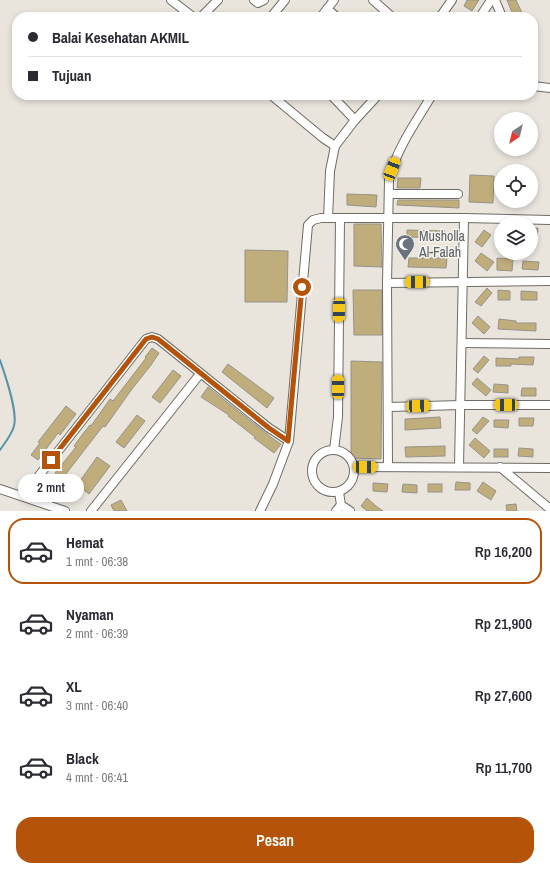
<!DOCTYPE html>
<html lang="id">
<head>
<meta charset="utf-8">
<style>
  body { margin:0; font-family:"Archivo Narrow",sans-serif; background:#f7f7f7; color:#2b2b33; height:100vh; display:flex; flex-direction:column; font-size:15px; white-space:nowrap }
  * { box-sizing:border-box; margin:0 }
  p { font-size:13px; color:#7c7c81 }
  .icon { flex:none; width:22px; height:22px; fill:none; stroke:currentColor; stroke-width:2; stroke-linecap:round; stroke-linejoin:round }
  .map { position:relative; height:511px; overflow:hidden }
  .details { display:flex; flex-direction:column; background:#fff; flex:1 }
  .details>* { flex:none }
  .hud { position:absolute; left:12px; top:12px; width:526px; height:88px; border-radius:16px; box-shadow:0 2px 6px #0003; display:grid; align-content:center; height:88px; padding:0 16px; background:#fff }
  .needle { width:26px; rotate:215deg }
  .buttons { position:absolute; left:494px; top:112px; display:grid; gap:8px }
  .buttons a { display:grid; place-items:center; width:44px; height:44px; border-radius:50%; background:#fff; box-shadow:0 2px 6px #0003; font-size:20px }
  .end { position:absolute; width:18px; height:18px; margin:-9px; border:5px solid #b45309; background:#fff; box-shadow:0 0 0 2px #fff }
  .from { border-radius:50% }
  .bubble { position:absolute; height:28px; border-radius:14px; background:#fff; box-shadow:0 2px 6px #0003; font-size:13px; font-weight:600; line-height:28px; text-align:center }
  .car { position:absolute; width:12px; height:24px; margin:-12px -6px; border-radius:5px; box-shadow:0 0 3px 1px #0007; background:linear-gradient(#f5c518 24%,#345 0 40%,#f5c518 0 76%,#345 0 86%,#f5c518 0) }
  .hud b { display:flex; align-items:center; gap:14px; height:38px; font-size:15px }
  .hud b+b { border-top:1px solid #e1e1e2 }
  .hud i { width:10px; height:10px; background:#2b2b33 }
  ul { padding:7px 0 0; list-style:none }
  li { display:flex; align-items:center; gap:12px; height:66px; margin:0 8px 6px; padding:0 8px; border:2px solid transparent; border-radius:16px }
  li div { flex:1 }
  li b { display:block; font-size:15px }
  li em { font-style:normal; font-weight:600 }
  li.selected { border-color:#b45309 }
  li>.icon { width:36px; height:36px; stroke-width:1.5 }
  .action { display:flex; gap:8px; margin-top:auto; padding:8px 16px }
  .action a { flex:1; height:46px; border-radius:16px; background:#b45309; color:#fff; font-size:16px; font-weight:600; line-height:46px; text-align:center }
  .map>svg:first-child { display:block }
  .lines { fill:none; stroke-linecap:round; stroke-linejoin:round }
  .stream { stroke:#5894a8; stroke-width:2 }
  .building { fill:#c0ad7c; stroke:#96938b }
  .minor-casing { stroke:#6f6c65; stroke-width:10 }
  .minor { stroke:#fff; stroke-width:8 }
  .route { stroke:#b45309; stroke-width:5 }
  .labels { text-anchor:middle; stroke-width:3; stroke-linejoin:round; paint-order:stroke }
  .worship-label { font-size:14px; fill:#5b616d; stroke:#f6f3ea; text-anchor:start }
</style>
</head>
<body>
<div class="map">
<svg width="550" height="511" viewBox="0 0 550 511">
  <rect width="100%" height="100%" fill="#e9e5dd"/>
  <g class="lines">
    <path class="stream" d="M0,360c5,15 18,51 14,66 -2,8 -9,17 -14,24"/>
  </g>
  <g class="building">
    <path d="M467,0h12l-7,11 -8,-5z"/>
    <path d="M507,0h9l8,17h-10z"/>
    <path d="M470,175l24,1 -1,27 -24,-1z"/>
    <path d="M398,178h23l-1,10h-23z"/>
    <path d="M347,194l30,1 -1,12 -29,-2z"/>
    <path d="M398,200h61v8l-62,-3z"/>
    <path d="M354,224h27l1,43 -28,-1z"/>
    <path d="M531,228h7l-1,12h-6z"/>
    <path d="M407,230l38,1 -1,7 -37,-1z"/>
    <path d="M484,230l7,5 -9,12 -7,-5z"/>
    <path d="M245,250l43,1 -1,51h-42z"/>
    <path d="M481,253l13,9 -7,9 -12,-10z"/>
    <path d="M409,258h38l-1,10 -38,-1z"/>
    <path d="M497,258l16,1 -1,12 -15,-1z"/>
    <path d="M523,261l16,1 -1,8 -16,-1z"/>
    <path d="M487,288l5,5 -11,13 -6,-4z"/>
    <path d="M353,290h29v45h-28z"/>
    <path d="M498,290l12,1v9h-12z"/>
    <path d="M521,291l16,1v8h-16z"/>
    <path d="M478,316l12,11 -6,7 -12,-11z"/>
    <path d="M499,319l17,2v2h20v8l-38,-2z"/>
    <path d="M152,348l7,5 -8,12 -19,24 -27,38 -2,-1 -41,53 -7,-6 21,-26 -2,-1 8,-11 8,-10 1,1 19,-27 3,2 33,-43 -1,-1z"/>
    <path d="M484,356l5,4 -11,13 -5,-4z"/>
    <path d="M519,357h15l-1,8 -22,-1v2h-15v-8l23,1z"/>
    <path d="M351,361l31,1 -1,97 -30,-1z"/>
    <path d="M228,364l46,34 -7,10 -45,-36z"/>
    <path d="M173,370l8,6 -21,27 -8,-6z"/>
    <path d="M477,378l14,12 -5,6 -14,-12z"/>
    <path d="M494,384l14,1v8l-15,-1z"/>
    <path d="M208,387l64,51 9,6 -7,9 -20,-15 1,-1 -27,-21 1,-1 -28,-18z"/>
    <path d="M522,388h14v8h-15z"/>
    <path d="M66,406l10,8 -16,21 -2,-2 -20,27 -7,-5 9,-12 -2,-1z"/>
    <path d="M137,415l8,6 -21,27 -8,-6z"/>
    <path d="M440,417l1,11 -36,2v-11z"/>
    <path d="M483,417l6,4 -12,13 -5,-4z"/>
    <path d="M519,418h15l-1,8h-14z"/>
    <path d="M494,420h15l-1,8 -14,-1z"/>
    <path d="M475,438l15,13 -6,7 -15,-13z"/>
    <path d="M445,446v10l-39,1 -1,-10z"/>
    <path d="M519,448l14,1v8l-15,-1z"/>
    <rect x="494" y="449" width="14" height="8"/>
    <path d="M97,457l13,9 -21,28 -12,-9z"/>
    <path d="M456,482l14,1v7h-15z"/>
    <path d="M483,482l13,9 -5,9 -14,-9z"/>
    <path d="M373,483l15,1 -1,8 -14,-1z"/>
    <path d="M403,484l14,1v8l-15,-1z"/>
    <rect x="428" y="484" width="14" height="8"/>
    <path d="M367,498l9,8 7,5h-16l-6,-5z"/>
    <path d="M121,500l6,11h-13l-3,-6z"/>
    <path d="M516,504l1,7h-10l-1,-6z"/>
  </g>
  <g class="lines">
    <g class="minor-casing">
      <g id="minor">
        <path d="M171,0l22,17"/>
        <path d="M254,0l4,3 6,-3"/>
        <path d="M373,0l19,17"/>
        <path d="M495,0l7,17"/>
        <path d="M327,9l10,8"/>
        <path d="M201,17l17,-17"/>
        <path d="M271,17l14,-17"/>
        <path d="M321,17l13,-17"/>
        <path d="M440,17l12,-17"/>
        <path d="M480,17l11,-17"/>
        <path d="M533,86l17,2"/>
        <path d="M271,95l52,43 12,8"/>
        <path d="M331,95l24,25"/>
        <path d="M389,194h69"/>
        <path d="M328,218l2,-47 5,-25 20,-26 23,-25"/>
        <path d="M387,283l163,-2"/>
        <path d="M462,343l88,1"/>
        <path d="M389,407l72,-2h89"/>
        <path d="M334,450l4,-33 2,-199"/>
        <circle cx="333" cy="471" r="21"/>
        <path d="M459,466l5,-248"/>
        <path d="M354,467l196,1"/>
        <path d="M388,467l-1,-184 2,-103c7,-31 27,-58 43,-85"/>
        <path d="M500,467l50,42"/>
        <path d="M0,489l65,22"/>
        <path d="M339,492l2,13 9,6"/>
        <path d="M23,496l123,-157 6,-2 6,2 111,89 20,13"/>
        <path d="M91,511l109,-137"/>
        <path d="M260,511l13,-27 16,-43 19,-216 5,-5 8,-2h143l86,2"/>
        <path d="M336,511l5,-6"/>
      </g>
    </g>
    <use href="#minor" class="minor"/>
  </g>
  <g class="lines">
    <path class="route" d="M51,460l95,-121 6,-2 6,2 111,89 19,13 14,-154"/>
  </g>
  <defs>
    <g id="mosque-pin" transform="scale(1)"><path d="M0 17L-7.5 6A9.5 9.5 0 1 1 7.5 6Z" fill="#6b7280" stroke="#f6f3ea"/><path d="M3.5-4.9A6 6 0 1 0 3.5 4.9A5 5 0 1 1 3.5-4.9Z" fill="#fff"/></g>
  </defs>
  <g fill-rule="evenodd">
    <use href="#mosque-pin" x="405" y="244"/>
  </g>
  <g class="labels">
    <g class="worship-label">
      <text x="419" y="241">Musholla<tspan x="419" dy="16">Al-Falah</tspan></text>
    </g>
  </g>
</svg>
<div class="buttons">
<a><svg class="needle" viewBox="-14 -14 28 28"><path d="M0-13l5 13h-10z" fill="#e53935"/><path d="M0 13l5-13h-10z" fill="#7c7c81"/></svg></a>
<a><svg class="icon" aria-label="locate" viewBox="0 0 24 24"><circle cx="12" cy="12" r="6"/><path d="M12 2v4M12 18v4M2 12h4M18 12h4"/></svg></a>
<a><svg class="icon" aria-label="layers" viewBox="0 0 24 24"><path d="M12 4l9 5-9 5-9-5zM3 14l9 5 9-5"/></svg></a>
</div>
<i class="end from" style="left:302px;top:287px"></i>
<i class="end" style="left:51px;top:460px"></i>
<div class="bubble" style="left:18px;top:474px;width:66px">2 mnt</div>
<i class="car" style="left:392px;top:169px;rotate:21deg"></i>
<i class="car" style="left:417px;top:282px;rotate:269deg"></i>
<i class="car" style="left:339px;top:310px;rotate:181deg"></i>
<i class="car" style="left:338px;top:387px;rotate:0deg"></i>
<i class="car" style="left:506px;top:405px;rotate:270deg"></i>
<i class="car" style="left:418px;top:406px;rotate:88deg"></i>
<i class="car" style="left:365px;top:467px;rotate:90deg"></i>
<div class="hud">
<b><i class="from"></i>Balai Kesehatan AKMIL</b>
<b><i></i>Tujuan</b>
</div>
</div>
<section class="details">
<ul>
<li class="selected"><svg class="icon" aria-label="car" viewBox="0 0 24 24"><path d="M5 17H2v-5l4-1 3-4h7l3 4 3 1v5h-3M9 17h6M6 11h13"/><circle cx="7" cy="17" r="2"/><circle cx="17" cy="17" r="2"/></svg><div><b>Hemat</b><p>1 mnt · 06:38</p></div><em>Rp 16,200</em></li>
<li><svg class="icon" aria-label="car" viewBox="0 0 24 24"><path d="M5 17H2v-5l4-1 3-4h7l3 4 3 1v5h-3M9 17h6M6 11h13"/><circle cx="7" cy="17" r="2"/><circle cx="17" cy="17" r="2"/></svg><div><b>Nyaman</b><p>2 mnt · 06:39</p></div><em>Rp 21,900</em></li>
<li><svg class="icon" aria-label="car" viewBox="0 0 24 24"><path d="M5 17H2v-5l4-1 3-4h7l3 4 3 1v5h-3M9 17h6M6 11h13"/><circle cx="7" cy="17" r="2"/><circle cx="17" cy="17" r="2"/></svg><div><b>XL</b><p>3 mnt · 06:40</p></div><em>Rp 27,600</em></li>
<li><svg class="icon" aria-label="car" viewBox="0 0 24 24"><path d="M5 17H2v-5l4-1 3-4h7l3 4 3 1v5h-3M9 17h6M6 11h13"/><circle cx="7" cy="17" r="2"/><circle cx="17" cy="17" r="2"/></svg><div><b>Black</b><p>4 mnt · 06:41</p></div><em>Rp 11,700</em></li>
</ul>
<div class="action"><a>Pesan</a></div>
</section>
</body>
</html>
